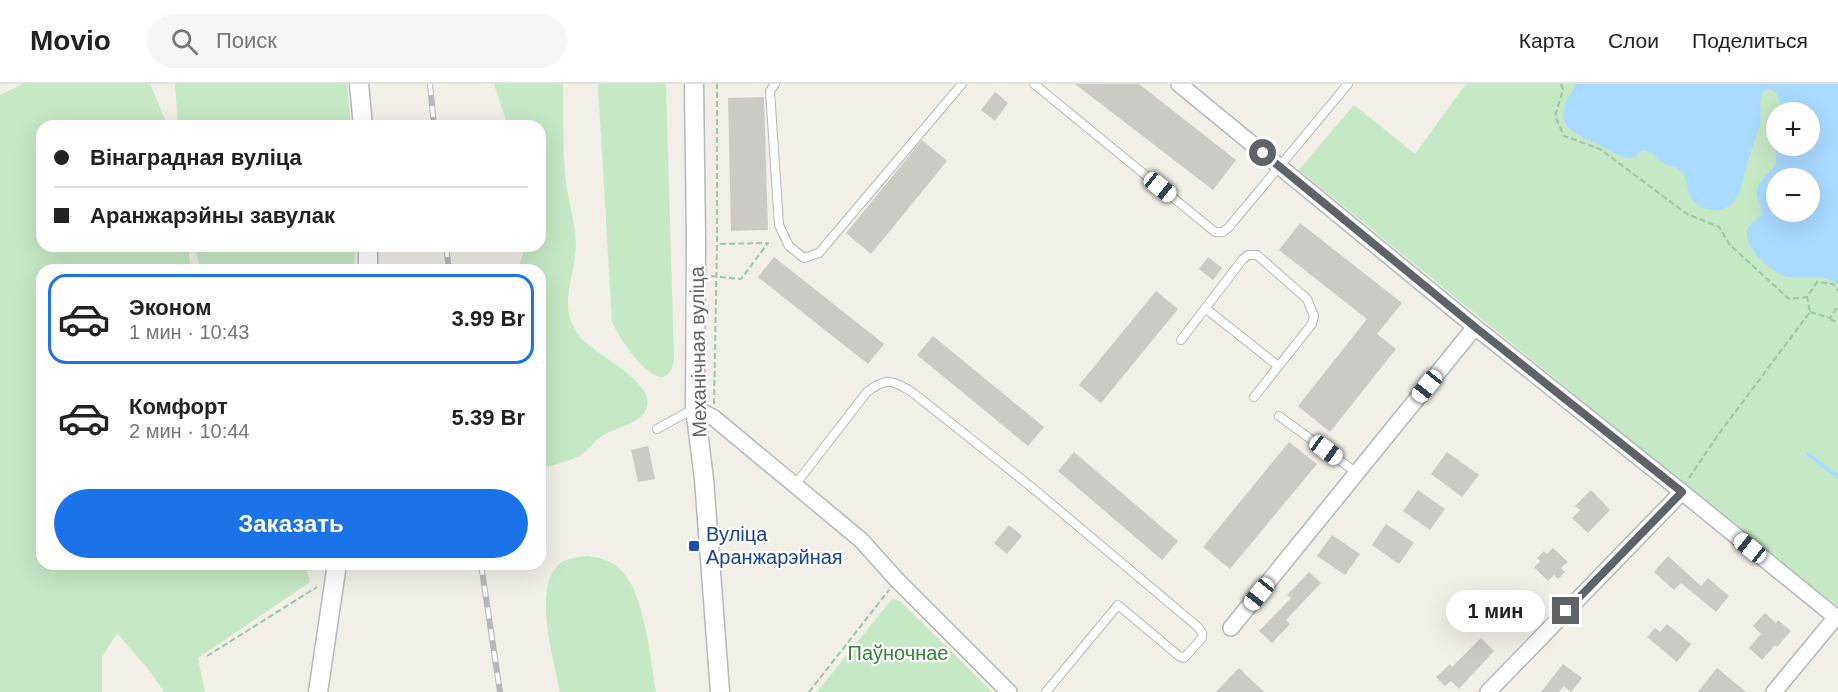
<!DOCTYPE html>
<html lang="ru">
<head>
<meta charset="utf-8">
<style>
  body { margin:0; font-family:Arial,sans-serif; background:#f6f6f6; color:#222; height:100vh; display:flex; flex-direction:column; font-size:22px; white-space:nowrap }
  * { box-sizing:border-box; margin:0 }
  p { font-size:20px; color:#767676 }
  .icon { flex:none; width:33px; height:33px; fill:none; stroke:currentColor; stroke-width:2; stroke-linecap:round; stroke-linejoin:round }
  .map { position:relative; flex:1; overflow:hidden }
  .sheet { position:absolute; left:36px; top:180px; width:510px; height:306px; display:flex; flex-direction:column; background:#fff; border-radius:18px; box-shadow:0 6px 24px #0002 }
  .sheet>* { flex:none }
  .banner { position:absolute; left:36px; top:36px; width:510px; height:132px; border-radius:18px; box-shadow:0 6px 24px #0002; display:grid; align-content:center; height:132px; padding:0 18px; background:#fff }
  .controls { position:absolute; left:1766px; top:18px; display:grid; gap:12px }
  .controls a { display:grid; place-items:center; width:54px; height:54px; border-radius:50%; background:#fff; box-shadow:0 6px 24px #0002; font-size:30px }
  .end { position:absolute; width:27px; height:27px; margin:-14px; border:8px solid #5f6368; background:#fff; box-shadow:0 0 0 3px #fff }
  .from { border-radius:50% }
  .bubble { position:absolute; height:42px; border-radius:21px; background:#fff; box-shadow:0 6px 24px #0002; font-size:20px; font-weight:700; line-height:42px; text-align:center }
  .car { position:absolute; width:18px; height:36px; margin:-18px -9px; border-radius:8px; box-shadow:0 0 4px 2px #0007; background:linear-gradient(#fff 24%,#345 0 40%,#fff 0 76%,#345 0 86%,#fff 0) }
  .banner b { display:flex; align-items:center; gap:21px; height:57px; font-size:22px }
  .banner b+b { border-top:2px solid #e0e0e0 }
  .banner i { width:15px; height:15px; background:#222 }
  ul { padding:10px 0 0; list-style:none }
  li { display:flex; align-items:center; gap:18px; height:90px; margin:0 12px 9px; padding:0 6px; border:3px solid transparent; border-radius:18px }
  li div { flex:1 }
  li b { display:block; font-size:22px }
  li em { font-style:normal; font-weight:700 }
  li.current { border-color:#1a73e8 }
  li>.icon { width:54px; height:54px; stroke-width:1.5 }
  .button { display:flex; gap:12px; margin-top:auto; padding:12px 18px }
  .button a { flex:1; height:69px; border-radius:36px; background:#1a73e8; color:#fff; font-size:24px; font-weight:700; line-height:69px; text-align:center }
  header { display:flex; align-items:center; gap:36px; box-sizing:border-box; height:84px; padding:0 30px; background:#fff; border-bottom:2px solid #e0e0e0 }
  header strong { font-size:28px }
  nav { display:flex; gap:33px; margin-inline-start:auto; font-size:21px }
  .search { width:420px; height:54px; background:#f6f6f6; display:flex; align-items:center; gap:15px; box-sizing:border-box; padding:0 21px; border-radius:33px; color:#767676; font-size:22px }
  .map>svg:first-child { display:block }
  .green { fill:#c5e8c5; fill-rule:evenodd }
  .water { fill:#aadaff; fill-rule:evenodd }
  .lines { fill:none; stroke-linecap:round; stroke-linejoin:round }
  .stream { stroke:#aadaff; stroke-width:4 }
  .building { fill:#cccac5 }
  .service-casing { stroke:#b5b8bc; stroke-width:10 }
  .minor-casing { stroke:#b5b8bc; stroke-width:18 }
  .tertiary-casing { stroke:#b5b8bc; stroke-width:21 }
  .path { stroke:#9cc7a9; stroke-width:2; stroke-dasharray:6 3; stroke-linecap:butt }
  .service { stroke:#fff; stroke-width:8 }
  .minor { stroke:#fff; stroke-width:15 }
  .tertiary { stroke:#fff; stroke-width:18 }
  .rail-casing { stroke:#b6b7b8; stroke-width:6 }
  .rail { stroke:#fff; stroke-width:4; stroke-dasharray:11; stroke-linecap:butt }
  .route { stroke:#5f6368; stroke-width:8 }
  .transit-dot { fill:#1a4fb4; stroke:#fff; stroke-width:2 }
  .labels { text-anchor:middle; stroke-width:4.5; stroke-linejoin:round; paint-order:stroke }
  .street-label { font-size:20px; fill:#5f6368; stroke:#fff }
  .transit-label { font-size:20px; fill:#164399; stroke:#fff; text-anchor:start }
  .park-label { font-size:20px; fill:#348238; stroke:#fff }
</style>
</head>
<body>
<header>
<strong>Movio</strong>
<div class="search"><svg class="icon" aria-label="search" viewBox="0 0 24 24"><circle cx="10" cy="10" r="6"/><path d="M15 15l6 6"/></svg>Поиск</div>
<nav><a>Карта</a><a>Слои</a><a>Поделиться</a></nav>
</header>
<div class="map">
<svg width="1838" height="608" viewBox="0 0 1838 608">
  <rect width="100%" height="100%" fill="#f1efe8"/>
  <g class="green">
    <path d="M23,0h127l18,42h-126v120h146l3,24h-149v294h263l5,18 -112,76 7,34h-41l-15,-22 -32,-37 -15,24v35h-102v-597z"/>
    <path d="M175,0h172l4,42h-173z"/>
    <path d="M494,0h69c1,33 -1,67 3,100 4,24 12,47 9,72 -3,28 -16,52 3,78 14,21 76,45 69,73 -3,16 -33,21 -45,29 -8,5 -14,15 -23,20 -12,6 -26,9 -39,13v-199h-23l6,-16 -1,-8h18v-120h-32z"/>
    <path d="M598,0h68l8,276c-10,49 -55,-22 -62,-38z"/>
    <path d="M1466,0h372v525l-539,-439 55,-65 61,49zM1776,28h33v34h-33zM1776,94h33v34h-33z"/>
    <path d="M195,162h160l-1,24h-154z"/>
    <path d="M587,472c12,2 24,4 33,13 25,24 30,89 36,123h-96c-6,-33 -26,-97 -4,-125 7,-8 20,-10 31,-11z"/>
    <path d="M892,515l8,2 92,91h-175z"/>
  </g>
  <path class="water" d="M1576,0h262v200c-15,-11 -33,-4 -50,-7 -15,-3 -44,-29 -41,-46 2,-8 10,-11 15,-17 0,-9 -6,-15 -5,-24 3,-12 16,-18 19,-29 2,-9 -4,-15 0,-24v9h33v-34h-25l-8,-19 -7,-4 -7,4c-4,10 0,21 -2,32 -5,15 -10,29 -14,44 -3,11 -5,22 -11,31 -10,15 -34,13 -44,-2 -5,-8 -2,-18 -9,-26 -6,-6 -14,-6 -21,-10 -7,-5 -9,-12 -19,-12l-8,8c-14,1 -24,-8 -36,-14 -16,-7 -41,-14 -33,-39 2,-7 8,-14 11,-21zM1776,94h33v34h-33z"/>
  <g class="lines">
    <path class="stream" d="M1808,370l30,23"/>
  </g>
  <g class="building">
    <path d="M1075,0h64l97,76 -23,30z"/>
    <path d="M995,8l13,11 -13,18 -14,-11z"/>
    <path d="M764,13l4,133 -37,1 -3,-133z"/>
    <path d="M922,56l25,21 -76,93 -25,-21z"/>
    <path d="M1300,139l102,80 -25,31 19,15 -66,83 -32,-26 69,-87 -88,-69z"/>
    <path d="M774,173l110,87 -16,20 -110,-87z"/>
    <path d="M1208,173l14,11 -9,12 -14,-11z"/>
    <path d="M1156,207l22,18 -77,94 -22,-18z"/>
    <path d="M933,252l111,91 -16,19 -111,-91z"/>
    <path d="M1289,358l28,22 -87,105 -27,-22z"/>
    <path d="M648,362l7,33 -17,3 -7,-32z"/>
    <path d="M1074,368l104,89 -16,19 -104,-89z"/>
    <path d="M1447,368l32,23 -17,22 -31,-23z"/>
    <path d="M1418,406l27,19 -15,21 -27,-19z"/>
    <path d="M1591,406l19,20 -22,23 -16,-15 8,-8 -5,-4z"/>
    <path d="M1386,440l28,19 -15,21 -27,-19z"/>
    <path d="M1009,441l13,11 -15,18 -13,-11z"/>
    <path d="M1332,451l28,19 -15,21 -28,-19z"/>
    <path d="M1553,464l15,14 -7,6 4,4 -7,7 -4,-4 -6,6 -14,-14 6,-6 -3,-3 7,-7 3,3z"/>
    <path d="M1668,472l33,30 7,-8 21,18 -13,16 -35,-29 -7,7 -20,-18z"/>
    <path d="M1309,488l12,11 -35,37 4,4 -18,19 -13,-12 32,-33 -4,-3z"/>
    <path d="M1505,513l20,17 -11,13 -10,-9 -5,6 -10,-9z"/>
    <path d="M1765,529l11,10 2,-3 13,11 -14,16 -2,-2 -13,15 -13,-12 12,-14 -8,-8z"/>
    <path d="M1667,540l24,20 -14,18 -30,-25 8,-9 5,4z"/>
    <path d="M1481,554l13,13 -35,38 -8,-8 -6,5 -9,-9 14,-13 2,3z"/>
    <path d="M1563,580l19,14 -11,14 -7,-6 -5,6h-18z"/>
    <path d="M1239,584l25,24h-48z"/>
    <path d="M1717,584l29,24h-48z"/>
  </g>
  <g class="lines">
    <g class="service-casing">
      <g id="service">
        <path d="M775,0l-5,7 9,134 10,21 15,12 15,-5 143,-169"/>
        <path d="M1034,0l181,148h8l6,-5 119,-143"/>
        <path d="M1205,224l73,58"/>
        <path d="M1181,256l62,-81 5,-4h9l50,44 7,17 -2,8 -58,73"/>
        <path d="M1279,332l78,57"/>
        <path d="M657,345l36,-20"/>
        <path d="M795,401l72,-93c20,-15 25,-12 45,0l123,98 163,137 4,6v5l-18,20 -5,-2 -61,-51 -72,87"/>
      </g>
    </g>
    <g class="minor-casing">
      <g id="minor">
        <path d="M1179,0l296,243 207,165 156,127"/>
        <path d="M695,324l19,10 147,122 36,40 112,112"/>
        <path d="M1231,544l244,-301"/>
        <path d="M1488,608l194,-200"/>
        <path d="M1774,608l62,-75"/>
      </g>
    </g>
    <g class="tertiary-casing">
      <g id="tertiary">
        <path d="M359,0l4,42"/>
        <path d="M694,0l2,156 -1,168 9,71 16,213"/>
        <path d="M368,186v-24"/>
        <path d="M318,608l19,-128"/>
      </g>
    </g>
    <g class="path">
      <path d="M1561,0l2,6 -8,26 9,20 36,13 87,65 32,13 11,18 59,54 18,-2"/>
      <path d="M711,192l30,3 27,-36 -51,1"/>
      <path d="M1810,228l20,6 8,-12"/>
      <path d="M1830,235l8,4"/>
      <path d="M714,320l3,-160v-160"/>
      <path d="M1689,394l29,-43 92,-123 -3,-15 10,-15 16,2 5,7"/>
      <path d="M207,572l110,-69"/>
      <path d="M809,608l80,-102"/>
    </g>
    <use href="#service" class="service"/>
    <use href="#minor" class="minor"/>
    <use href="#tertiary" class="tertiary"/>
    <g class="rail-casing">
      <g id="rail">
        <path d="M430,0l4,42"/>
        <path d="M446,162l3,24"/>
        <path d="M481,480l19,128"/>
      </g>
    </g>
    <use href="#rail" class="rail"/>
  </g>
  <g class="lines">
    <path class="route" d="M1263,69l212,174 207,165 -116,119"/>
  </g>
  <rect class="transit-dot" x="688" y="456" width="12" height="12" rx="3"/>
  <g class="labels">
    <g class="street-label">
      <text transform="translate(698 268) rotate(-91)" y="7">Механічная вуліца</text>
    </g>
    <g class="transit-label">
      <text x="706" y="457">Вуліца<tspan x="706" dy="23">Аранжарэйная</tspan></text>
    </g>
    <g class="park-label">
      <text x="898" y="576">Паўночнае</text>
    </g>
  </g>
</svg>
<div class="controls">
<a>+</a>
<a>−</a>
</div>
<i class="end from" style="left:1263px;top:69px"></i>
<i class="end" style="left:1566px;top:527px"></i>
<div class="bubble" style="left:1446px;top:506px;width:99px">1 мин</div>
<i class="car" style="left:1160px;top:103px;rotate:129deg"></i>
<i class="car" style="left:1427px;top:302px;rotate:219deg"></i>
<i class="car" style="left:1326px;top:366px;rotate:126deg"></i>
<i class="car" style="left:1750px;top:464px;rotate:309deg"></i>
<i class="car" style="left:1259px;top:510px;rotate:219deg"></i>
<div class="banner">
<b><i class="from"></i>Вінаградная вуліца</b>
<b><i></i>Аранжарэйны завулак</b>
</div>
<section class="sheet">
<ul>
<li class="current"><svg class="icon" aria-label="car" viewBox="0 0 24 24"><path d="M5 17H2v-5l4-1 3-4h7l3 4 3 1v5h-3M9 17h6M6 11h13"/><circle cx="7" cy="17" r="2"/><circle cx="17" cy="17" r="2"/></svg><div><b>Эконом</b><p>1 мин · 10:43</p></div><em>3.99 Br</em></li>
<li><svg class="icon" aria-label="car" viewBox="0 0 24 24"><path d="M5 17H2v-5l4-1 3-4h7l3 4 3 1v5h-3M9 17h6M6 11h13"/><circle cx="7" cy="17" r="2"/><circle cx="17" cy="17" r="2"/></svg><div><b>Комфорт</b><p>2 мин · 10:44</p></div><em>5.39 Br</em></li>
</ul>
<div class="button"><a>Заказать</a></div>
</section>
</div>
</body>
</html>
